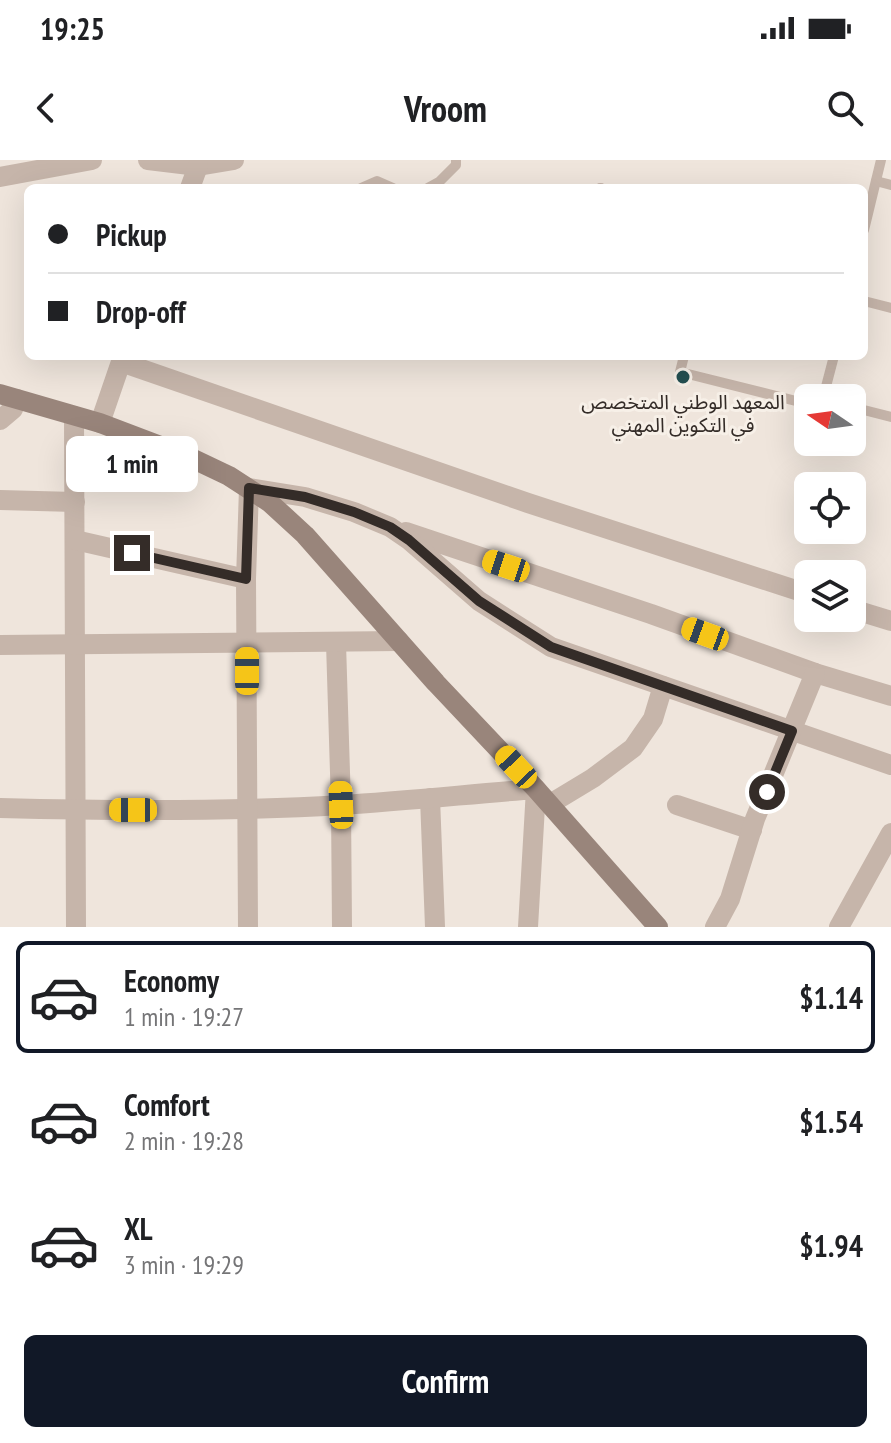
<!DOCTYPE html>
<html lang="en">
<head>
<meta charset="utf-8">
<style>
  body { margin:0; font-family:"PT Sans Narrow","Noto Sans Arabic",sans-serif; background:#f6f6f6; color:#202124; height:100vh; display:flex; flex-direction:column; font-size:30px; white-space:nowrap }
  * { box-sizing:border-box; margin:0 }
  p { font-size:26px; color:#757577 }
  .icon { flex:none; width:44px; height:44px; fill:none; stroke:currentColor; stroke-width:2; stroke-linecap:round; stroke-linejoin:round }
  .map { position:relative; height:767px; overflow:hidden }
  .panel { display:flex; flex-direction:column; background:#fff; flex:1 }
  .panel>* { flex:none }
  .hud { position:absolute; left:24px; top:24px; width:844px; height:176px; border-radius:12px; box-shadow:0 8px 32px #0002; display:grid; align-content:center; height:176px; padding:0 24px; background:#fff }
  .needle { width:52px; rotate:283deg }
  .controls { position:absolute; left:794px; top:224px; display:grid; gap:16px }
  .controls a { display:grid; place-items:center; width:72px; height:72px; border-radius:12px; background:#fff; box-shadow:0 8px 32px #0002; font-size:40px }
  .end { position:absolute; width:36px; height:36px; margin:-18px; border:10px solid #342c28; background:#fff; box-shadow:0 0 0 4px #fff }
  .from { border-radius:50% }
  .bubble { position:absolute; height:56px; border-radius:12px; background:#fff; box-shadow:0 8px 32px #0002; font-size:26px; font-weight:800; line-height:56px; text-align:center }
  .car { position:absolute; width:24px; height:48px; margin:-24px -12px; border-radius:10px; box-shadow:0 0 6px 2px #0007; background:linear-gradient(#f5c518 24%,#345 0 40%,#f5c518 0 76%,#345 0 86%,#f5c518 0) }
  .hud b { display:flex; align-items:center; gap:28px; height:76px; font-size:30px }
  .hud b+b { border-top:2px solid #e0e0e0 }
  .hud i { width:20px; height:20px; background:#202124 }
  ul { padding:14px 0 0; list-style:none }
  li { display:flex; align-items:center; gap:24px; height:112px; margin:0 16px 12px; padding:0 8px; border:4px solid transparent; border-radius:12px }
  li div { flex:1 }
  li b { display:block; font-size:30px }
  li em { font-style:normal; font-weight:800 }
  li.selected { border-color:#111827 }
  li>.icon { width:72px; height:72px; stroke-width:1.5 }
  .cta { display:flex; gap:16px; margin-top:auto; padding:16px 24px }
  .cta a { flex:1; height:92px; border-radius:12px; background:#111827; color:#fff; font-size:32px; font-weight:800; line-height:92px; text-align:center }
  .status { display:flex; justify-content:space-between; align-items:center; height:56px; padding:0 40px; background:#fff; direction:ltr }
  .status svg { height:22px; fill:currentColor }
  header { display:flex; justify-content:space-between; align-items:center; height:104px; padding:0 24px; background:#fff; font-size:36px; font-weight:800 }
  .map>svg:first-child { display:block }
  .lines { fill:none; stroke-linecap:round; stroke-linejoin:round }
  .lane { stroke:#c6b5aa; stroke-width:10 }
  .street { stroke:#c6b5aa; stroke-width:20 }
  .secondary { stroke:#99857b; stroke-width:20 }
  .route { stroke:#342c28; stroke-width:10 }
  .poi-dot { fill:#234f51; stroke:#f7f0e8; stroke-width:3 }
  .labels { text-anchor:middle; stroke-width:6; stroke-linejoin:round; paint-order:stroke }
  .poi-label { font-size:20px; fill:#342c28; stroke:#f7f0e8 }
</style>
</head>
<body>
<div class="status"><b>19:25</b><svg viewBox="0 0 49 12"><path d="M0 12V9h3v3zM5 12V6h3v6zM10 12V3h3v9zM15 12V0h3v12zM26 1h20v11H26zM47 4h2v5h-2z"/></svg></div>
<header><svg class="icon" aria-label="back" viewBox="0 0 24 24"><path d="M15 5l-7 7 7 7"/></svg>Vroom<svg class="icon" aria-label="search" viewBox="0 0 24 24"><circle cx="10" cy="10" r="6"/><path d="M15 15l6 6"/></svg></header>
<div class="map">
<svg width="891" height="767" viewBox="0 0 891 767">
  <rect width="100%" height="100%" fill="#efe5dc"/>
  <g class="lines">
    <g class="lane">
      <path d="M876,21l15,4"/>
      <path d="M361,28l16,-7 16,7"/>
      <path d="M428,28l11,-6 17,-17v-5"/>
      <path d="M600,28h1"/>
      <path d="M864,70l17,-70"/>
      <path d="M864,141l27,7"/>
      <path d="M684,196l-4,16 128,32"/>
      <path d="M823,238l11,-42"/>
      <path d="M852,247l39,10"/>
    </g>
    <g class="street">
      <path d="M148,0l50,6 36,-6"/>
      <path d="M0,17l92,-17"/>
      <path d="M190,28l8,-22"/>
      <path d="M121,202l407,141 280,91"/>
      <path d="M74,256l2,511"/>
      <path d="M0,260l13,-11 4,-10"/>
      <path d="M100,263l23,-67"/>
      <path d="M0,340l75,2"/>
      <path d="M406,372l245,82 164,59 76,23"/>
      <path d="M75,380l171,39"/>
      <path d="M852,449l39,12"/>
      <path d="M336,483l5,162 1,122"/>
      <path d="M0,485l399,-4"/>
      <path d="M430,638l5,129"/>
      <path d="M550,644l43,-26 40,-30 20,-29 10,-33"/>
      <path d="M677,645l75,25"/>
      <path d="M0,648c114,3 228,4 341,-3 65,-4 130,-11 195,-16l-8,138"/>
      <path d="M248,767l-2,-348 3,-91 56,9 49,15 36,15 19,13 70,61 72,46 340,118"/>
      <path d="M715,767l15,-28 25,-80 60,-146"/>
      <path d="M839,767l52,-94"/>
    </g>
    <path class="secondary" d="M0,234l100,29 87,33 42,20 40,26 36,33 131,148 100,106 122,138"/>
  </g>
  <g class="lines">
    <path class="route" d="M132,393l114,26 3,-91 56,9 49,15 36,15 19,13 70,61 72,46 241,84 -25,61"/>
  </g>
  <circle class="poi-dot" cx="683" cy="217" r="8"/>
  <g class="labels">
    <g class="poi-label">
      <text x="683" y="249">المعهد الوطني المتخصص<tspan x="683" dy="23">في التكوين المهني</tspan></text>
    </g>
  </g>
</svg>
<div class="controls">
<a><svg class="needle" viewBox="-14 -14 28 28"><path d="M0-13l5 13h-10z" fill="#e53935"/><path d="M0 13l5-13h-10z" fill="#757577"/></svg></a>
<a><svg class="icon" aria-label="locate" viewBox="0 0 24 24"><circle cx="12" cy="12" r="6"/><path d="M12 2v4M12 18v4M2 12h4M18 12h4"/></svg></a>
<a><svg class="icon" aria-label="layers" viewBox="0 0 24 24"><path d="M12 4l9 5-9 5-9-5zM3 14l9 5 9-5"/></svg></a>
</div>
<i class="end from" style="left:767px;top:632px"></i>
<i class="end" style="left:132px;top:393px"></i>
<div class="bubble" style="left:66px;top:276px;width:132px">1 min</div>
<i class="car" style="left:506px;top:406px;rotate:288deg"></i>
<i class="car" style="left:705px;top:474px;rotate:290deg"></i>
<i class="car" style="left:247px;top:511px;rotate:0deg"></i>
<i class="car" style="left:516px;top:607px;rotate:317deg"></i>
<i class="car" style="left:341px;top:645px;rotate:358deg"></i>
<i class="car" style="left:133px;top:650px;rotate:270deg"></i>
<div class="hud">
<b><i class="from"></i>Pickup</b>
<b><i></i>Drop-off</b>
</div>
</div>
<section class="panel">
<ul>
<li class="selected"><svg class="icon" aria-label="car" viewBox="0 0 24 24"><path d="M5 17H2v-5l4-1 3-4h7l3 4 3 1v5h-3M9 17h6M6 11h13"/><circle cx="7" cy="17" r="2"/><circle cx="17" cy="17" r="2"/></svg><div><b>Economy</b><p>1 min · 19:27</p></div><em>$1.14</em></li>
<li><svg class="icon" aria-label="car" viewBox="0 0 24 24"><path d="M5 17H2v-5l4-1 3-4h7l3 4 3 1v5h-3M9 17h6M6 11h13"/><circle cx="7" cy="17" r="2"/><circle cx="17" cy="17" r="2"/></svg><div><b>Comfort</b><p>2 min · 19:28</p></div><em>$1.54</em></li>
<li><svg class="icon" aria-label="car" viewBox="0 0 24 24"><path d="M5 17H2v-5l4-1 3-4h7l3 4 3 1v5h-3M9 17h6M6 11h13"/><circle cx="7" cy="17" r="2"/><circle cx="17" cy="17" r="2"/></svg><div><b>XL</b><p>3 min · 19:29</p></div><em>$1.94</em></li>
</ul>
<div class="cta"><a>Confirm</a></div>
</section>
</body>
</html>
